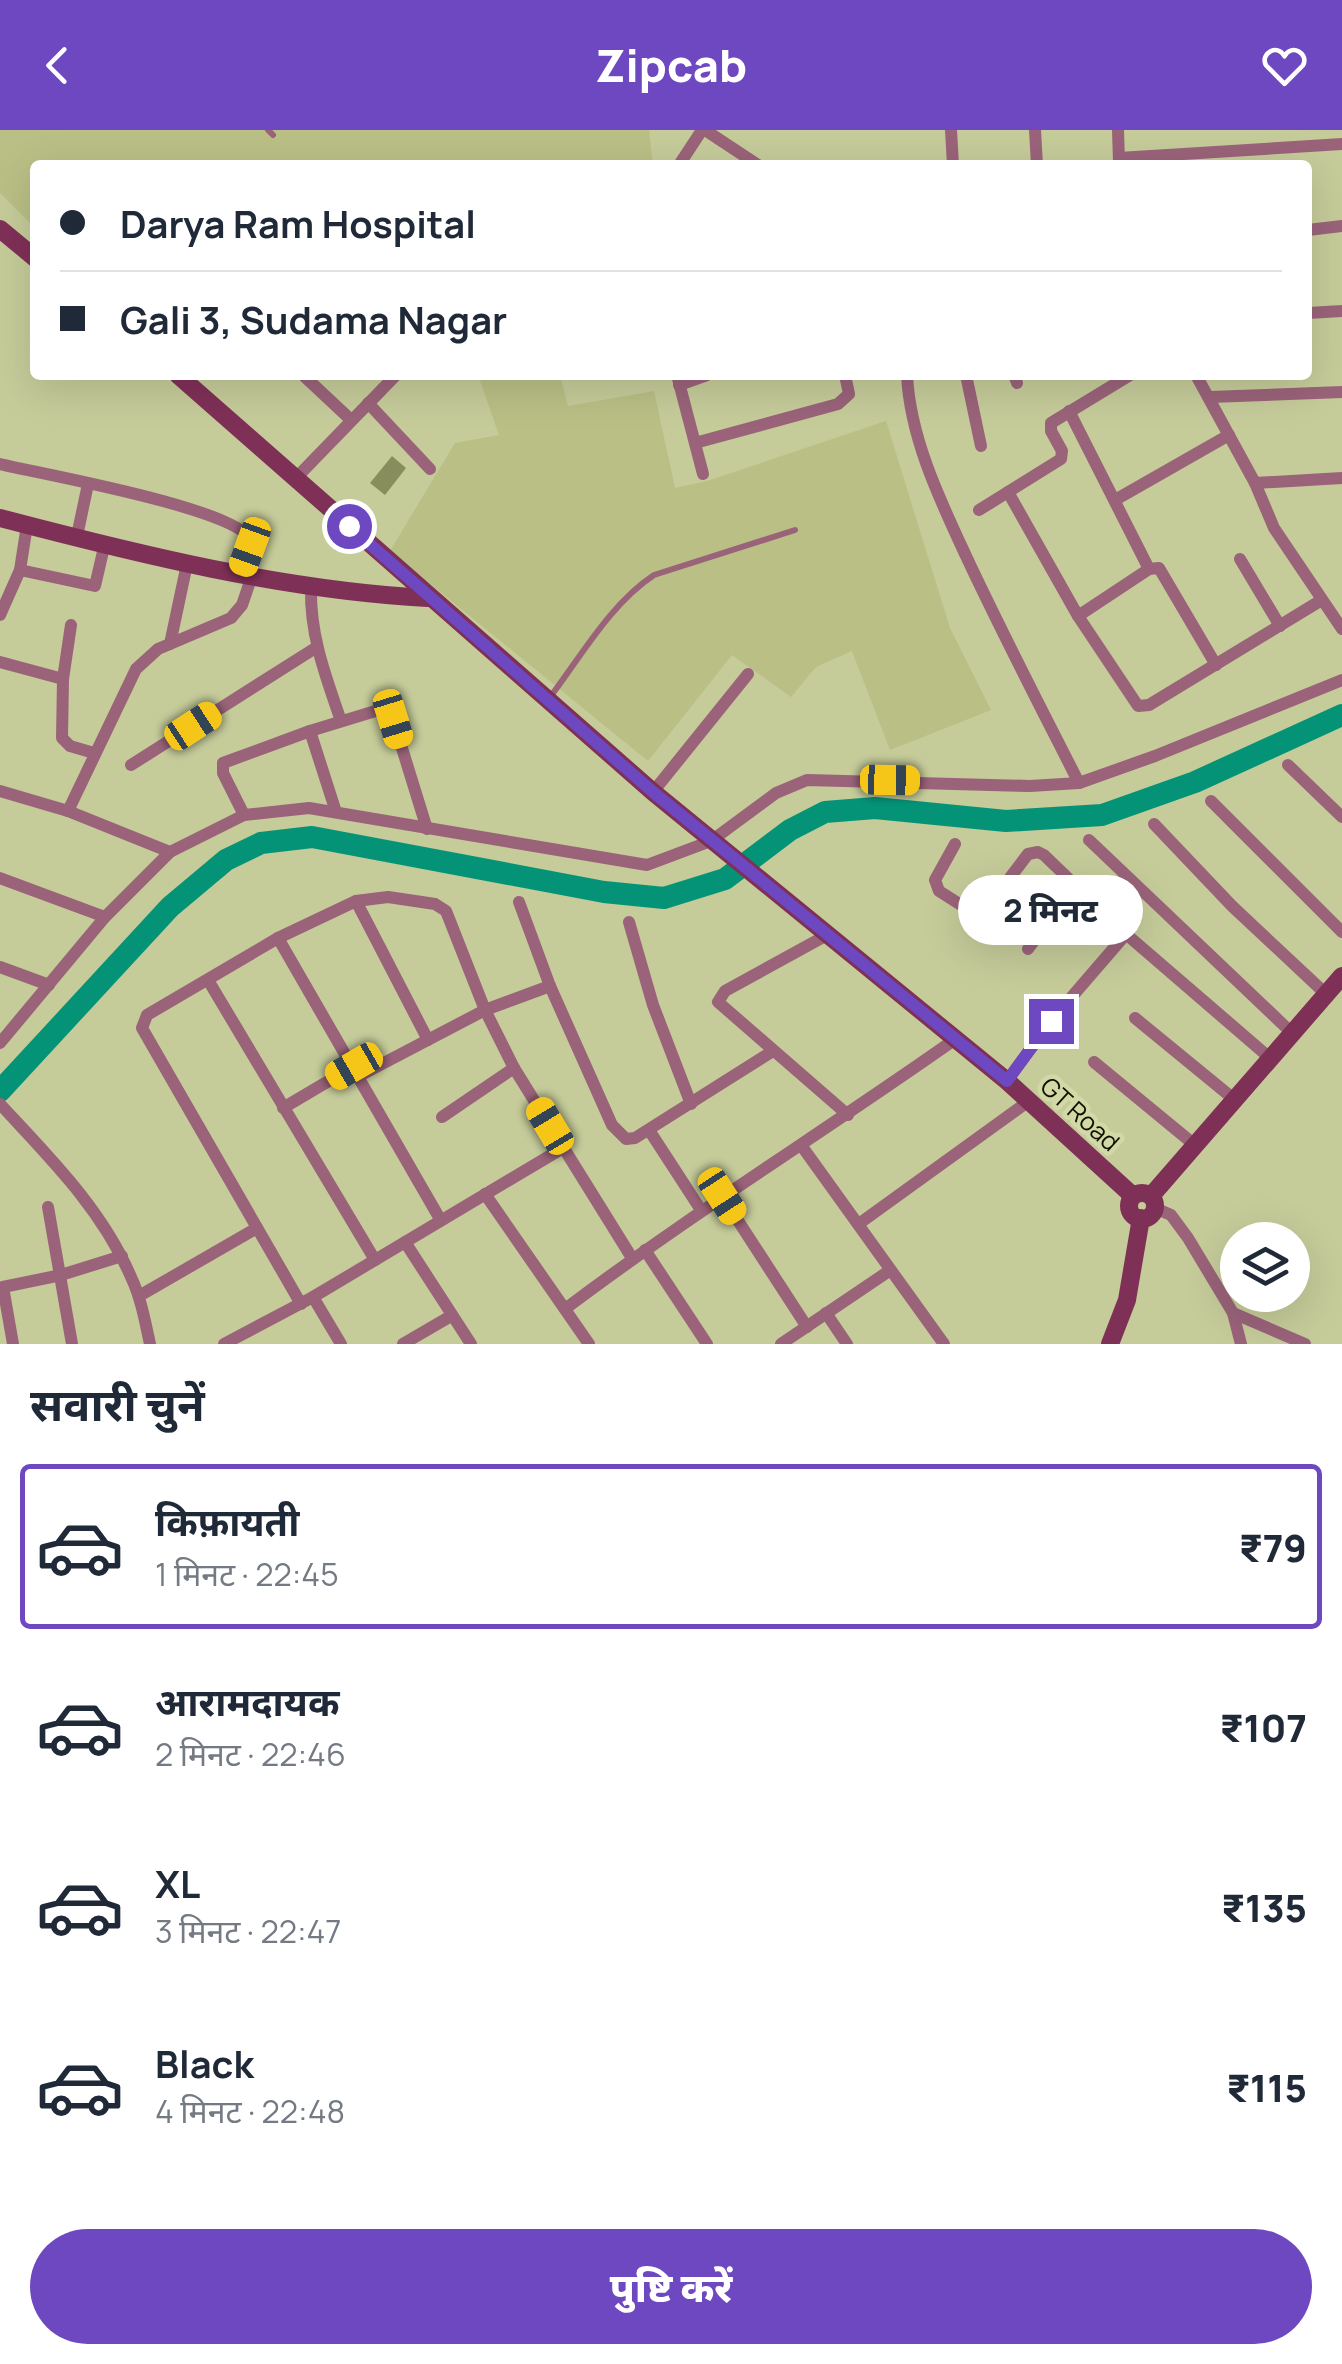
<!DOCTYPE html>
<html lang="hi">
<head>
<meta charset="utf-8">
<style>
  body { margin:0; font-family:Manrope,"Noto Sans Devanagari",sans-serif; background:#f6f6f7; color:#1f2937; height:100vh; display:flex; flex-direction:column; font-size:38px; white-space:nowrap }
  * { box-sizing:border-box; margin:0 }
  p { font-size:32px; color:#747a83 }
  .icon { flex:none; width:55px; height:55px; fill:none; stroke:currentColor; stroke-width:2; stroke-linecap:round; stroke-linejoin:round }
  .map { position:relative; height:1214px; overflow:hidden }
  .details { display:flex; flex-direction:column; background:#fff; flex:1 }
  .details>* { flex:none }
  .top-card { position:absolute; left:30px; top:30px; width:1282px; height:220px; border-radius:10px; box-shadow:0 10px 40px #0002; display:grid; align-content:center; height:220px; padding:0 30px; background:#fff }
  .tools { position:absolute; left:1220px; top:1092px; display:grid; gap:20px }
  .tools a { display:grid; place-items:center; width:90px; height:90px; border-radius:50%; background:#fff; box-shadow:0 10px 40px #0002; font-size:50px }
  .end { position:absolute; width:45px; height:45px; margin:-22px; border:12px solid #6d48c1; background:#fff; box-shadow:0 0 0 5px #fff }
  .from { border-radius:50% }
  .bubble { position:absolute; height:70px; border-radius:35px; background:#fff; box-shadow:0 10px 40px #0002; font-size:32px; font-weight:800; line-height:70px; text-align:center }
  .car { position:absolute; width:30px; height:60px; margin:-30px -15px; border-radius:12px; box-shadow:0 0 8px 2px #0007; background:linear-gradient(#f5c518 24%,#345 0 40%,#f5c518 0 76%,#345 0 86%,#f5c518 0) }
  .top-card b { display:flex; align-items:center; gap:35px; height:95px; font-size:38px }
  .top-card b+b { border-top:2px solid #e0e1e3 }
  .top-card i { width:25px; height:25px; background:#1f2937 }
  ul { padding:0; list-style:none }
  li { display:flex; align-items:center; gap:30px; height:165px; margin:0 20px 15px; padding:0 10px; border:5px solid transparent; border-radius:10px }
  li div { flex:1 }
  li b { display:block; font-size:38px }
  li em { font-style:normal; font-weight:800 }
  li.active { border-color:#6d48c1 }
  li>.icon { width:90px; height:90px; stroke-width:1.5 }
  h2 { padding:0 30px; font-size:45px; line-height:120px }
  .primary-button { display:flex; gap:20px; margin-top:auto; padding:20px 30px }
  .primary-button a { flex:1; height:115px; border-radius:60px; background:#6d48c1; color:#fff; font-size:40px; font-weight:800; line-height:115px; text-align:center }
  header { display:flex; justify-content:space-between; align-items:center; height:130px; padding:0 30px; background:#6d48c1; color:#fff; font-size:45px; font-weight:800 }
  .map>svg:first-child { display:block }
  .built { fill:#b9bf85 }
  .lines { fill:none; stroke-linecap:round; stroke-linejoin:round }
  .river { stroke:#059377; stroke-width:22 }
  .building { fill:#888d5e }
  .lane { stroke:#9a637a; stroke-width:6 }
  .street { stroke:#9a637a; stroke-width:12 }
  .secondary { stroke:#7f3057; stroke-width:18 }
  .route { stroke:#6d48c1; stroke-width:12 }
  .labels { text-anchor:middle; stroke-width:9; stroke-linejoin:round; paint-order:stroke }
  .street-label { font-size:25px; fill:#0f1001; stroke:#d2d8a6 }
</style>
</head>
<body>
<header><svg class="icon" aria-label="back" viewBox="0 0 24 24"><path d="M15 5l-7 7 7 7"/></svg>Zipcab<svg class="icon" aria-label="heart" viewBox="0 0 24 24"><path d="M12 20l-8-8c-3-5 5-10 8-4 3-6 11-1 8 4z"/></svg></header>
<div class="map">
<svg width="1342" height="1214" viewBox="0 0 1342 1214">
  <rect width="100%" height="100%" fill="#c5cb99"/>
  <g class="built">
    <path d="M0,0h649l4,35h-618v63l-35,-35z"/>
    <path d="M478,245h82l8,31 86,-15 21,97 32,-7 179,-60 64,207 41,82 -101,40 -38,-99 -36,16 -25,30 -59,-42 -84,106 -258,-210 65,-108 44,-8z"/>
  </g>
  <g class="lines">
    <path class="river" d="M0,961l170,-184 56,-47 35,-17 51,-6 292,55 60,6 61,-19 65,-49 35,-18 50,-4 131,13 96,-6 93,-33 147,-67"/>
  </g>
  <path class="building" d="M392,326l14,12 -21,27 -15,-12z"/>
  <g class="lines">
    <g class="lane">
      <path d="M268,0l5,5"/>
      <path d="M548,570c32,-42 62,-96 106,-125l141,-45"/>
    </g>
    <g class="street">
      <path d="M705,0l53,35"/>
      <path d="M951,0l2,35"/>
      <path d="M1035,0l2,35"/>
      <path d="M1118,0l1,32"/>
      <path d="M1119,28l223,-14"/>
      <path d="M679,35l23,-35"/>
      <path d="M1308,100l34,-4"/>
      <path d="M1308,183l34,-2"/>
      <path d="M303,245l47,44"/>
      <path d="M677,245l26,99"/>
      <path d="M907,245c3,63 33,125 59,181 36,77 75,152 113,227"/>
      <path d="M966,245l15,71"/>
      <path d="M1014,245l3,8"/>
      <path d="M1196,245l59,108 19,45 68,101"/>
      <path d="M679,255l28,-10"/>
      <path d="M1210,267l132,-5"/>
      <path d="M368,273l62,66"/>
      <path d="M1069,281l80,158"/>
      <path d="M695,313l143,-39 11,-10 -4,-19"/>
      <path d="M0,334c42,10 235,44 251,76l-10,33"/>
      <path d="M296,348l100,-103"/>
      <path d="M1255,353l87,-5"/>
      <path d="M1008,362l70,124 60,90 11,-1 171,-104"/>
      <path d="M1115,370l114,-65"/>
      <path d="M979,380l82,-51 1,-8 -11,-20v-8l79,-48"/>
      <path d="M77,406l11,-52"/>
      <path d="M1240,429l40,67"/>
      <path d="M20,440l75,16 10,-43"/>
      <path d="M311,459c-1,47 15,88 30,132"/>
      <path d="M0,485l20,-45 7,-45"/>
      <path d="M1078,486l71,-47 10,-1 57,97"/>
      <path d="M71,495l-8,54 -1,59 8,8 24,7"/>
      <path d="M170,514l17,-80"/>
      <path d="M0,532l63,17"/>
      <path d="M310,601l26,81"/>
      <path d="M131,635l186,-118"/>
      <path d="M1288,635l54,52"/>
      <path d="M0,661l68,20 102,41"/>
      <path d="M653,662l95,-118"/>
      <path d="M1211,671l131,131"/>
      <path d="M68,681l68,-142 22,-20 73,-31 11,-13 10,-29"/>
      <path d="M244,685l-21,-42v-10l87,-32 72,-22 6,2 5,8 34,110"/>
      <path d="M1154,694l78,82 95,89"/>
      <path d="M1089,710l204,194"/>
      <path d="M955,714l-20,36 4,11 41,26 48,-63 10,-2 6,3 82,79 145,125"/>
      <path d="M0,748l105,39"/>
      <path d="M356,771l72,139"/>
      <path d="M519,772l31,84 62,139 14,14 9,-1 138,-87"/>
      <path d="M629,792l24,83 38,99"/>
      <path d="M827,805l-102,56 -7,11 130,113"/>
      <path d="M278,808l162,281"/>
      <path d="M1028,819l47,-64"/>
      <path d="M0,837l49,18"/>
      <path d="M208,850l167,280"/>
      <path d="M1135,888l100,82"/>
      <path d="M0,913l105,-126 65,-65 74,-37 65,-7 338,57 64,-24 65,-48 31,-13 223,6 49,-3 76,-27 187,-76"/>
      <path d="M1094,932l102,84"/>
      <path d="M359,946l126,-66 65,-24"/>
      <path d="M1007,951l44,-60 75,-87"/>
      <path d="M0,974c49,53 102,105 131,173 10,21 14,44 19,67"/>
      <path d="M283,978l71,-42"/>
      <path d="M442,987l72,-49"/>
      <path d="M649,1000l52,80"/>
      <path d="M801,1015l143,199"/>
      <path d="M485,1064l104,150"/>
      <path d="M722,1066l85,131"/>
      <path d="M48,1077l24,137"/>
      <path d="M1155,1078l16,7 17,23 45,75 8,31"/>
      <path d="M860,1093l169,-122"/>
      <path d="M405,1112l66,102"/>
      <path d="M645,1120l62,94"/>
      <path d="M139,1166l118,-68"/>
      <path d="M313,1167l28,47"/>
      <path d="M301,1174l-159,-276 5,-13 131,-77 78,-37 32,-4 47,7 11,7 39,99 29,58 118,190"/>
      <path d="M565,1179c126,-95 260,-178 389,-269"/>
      <path d="M826,1183l21,31"/>
      <path d="M1233,1183l72,31"/>
      <path d="M13,1214l-10,-57 58,-12 61,-19"/>
      <path d="M224,1214l89,-47 250,-149"/>
      <path d="M403,1214l48,-28"/>
      <path d="M781,1214l108,-73"/>
    </g>
    <g class="secondary">
      <path d="M0,99l35,29"/>
      <path d="M178,245l475,417 354,289 126,115"/>
      <path d="M0,388c141,37 283,72 428,80"/>
      <circle cx="1142" cy="1076" r="13"/>
      <path d="M1151,1066l191,-220"/>
      <path d="M1110,1214l17,-44 14,-82"/>
    </g>
  </g>
  <g class="lines">
    <path class="route" d="M349,396l304,266 354,289 44,-60"/>
  </g>
  <g class="labels">
    <g class="street-label">
      <text transform="translate(1080 984) rotate(42)" y="9">GT Road</text>
    </g>
  </g>
</svg>
<div class="tools">
<a><svg class="icon" aria-label="layers" viewBox="0 0 24 24"><path d="M12 4l9 5-9 5-9-5zM3 14l9 5 9-5"/></svg></a>
</div>
<i class="end from" style="left:349px;top:396px"></i>
<i class="end" style="left:1051px;top:891px"></i>
<div class="bubble" style="left:958px;top:745px;width:185px">2 मिनट</div>
<i class="car" style="left:250px;top:417px;rotate:200deg"></i>
<i class="car" style="left:393px;top:589px;rotate:163deg"></i>
<i class="car" style="left:193px;top:596px;rotate:57deg"></i>
<i class="car" style="left:890px;top:650px;rotate:91deg"></i>
<i class="car" style="left:354px;top:936px;rotate:240deg"></i>
<i class="car" style="left:550px;top:996px;rotate:329deg"></i>
<i class="car" style="left:722px;top:1066px;rotate:147deg"></i>
<div class="top-card">
<b><i class="from"></i>Darya Ram Hospital</b>
<b><i></i>Gali 3, Sudama Nagar</b>
</div>
</div>
<section class="details">
<h2>सवारी चुनें</h2>
<ul>
<li class="active"><svg class="icon" aria-label="car" viewBox="0 0 24 24"><path d="M5 17H2v-5l4-1 3-4h7l3 4 3 1v5h-3M9 17h6M6 11h13"/><circle cx="7" cy="17" r="2"/><circle cx="17" cy="17" r="2"/></svg><div><b>किफ़ायती</b><p>1 मिनट · 22:45</p></div><em>₹79</em></li>
<li><svg class="icon" aria-label="car" viewBox="0 0 24 24"><path d="M5 17H2v-5l4-1 3-4h7l3 4 3 1v5h-3M9 17h6M6 11h13"/><circle cx="7" cy="17" r="2"/><circle cx="17" cy="17" r="2"/></svg><div><b>आरामदायक</b><p>2 मिनट · 22:46</p></div><em>₹107</em></li>
<li><svg class="icon" aria-label="car" viewBox="0 0 24 24"><path d="M5 17H2v-5l4-1 3-4h7l3 4 3 1v5h-3M9 17h6M6 11h13"/><circle cx="7" cy="17" r="2"/><circle cx="17" cy="17" r="2"/></svg><div><b>XL</b><p>3 मिनट · 22:47</p></div><em>₹135</em></li>
<li><svg class="icon" aria-label="car" viewBox="0 0 24 24"><path d="M5 17H2v-5l4-1 3-4h7l3 4 3 1v5h-3M9 17h6M6 11h13"/><circle cx="7" cy="17" r="2"/><circle cx="17" cy="17" r="2"/></svg><div><b>Black</b><p>4 मिनट · 22:48</p></div><em>₹115</em></li>
</ul>
<div class="primary-button"><a>पुष्टि करें</a></div>
</section>
</body>
</html>
